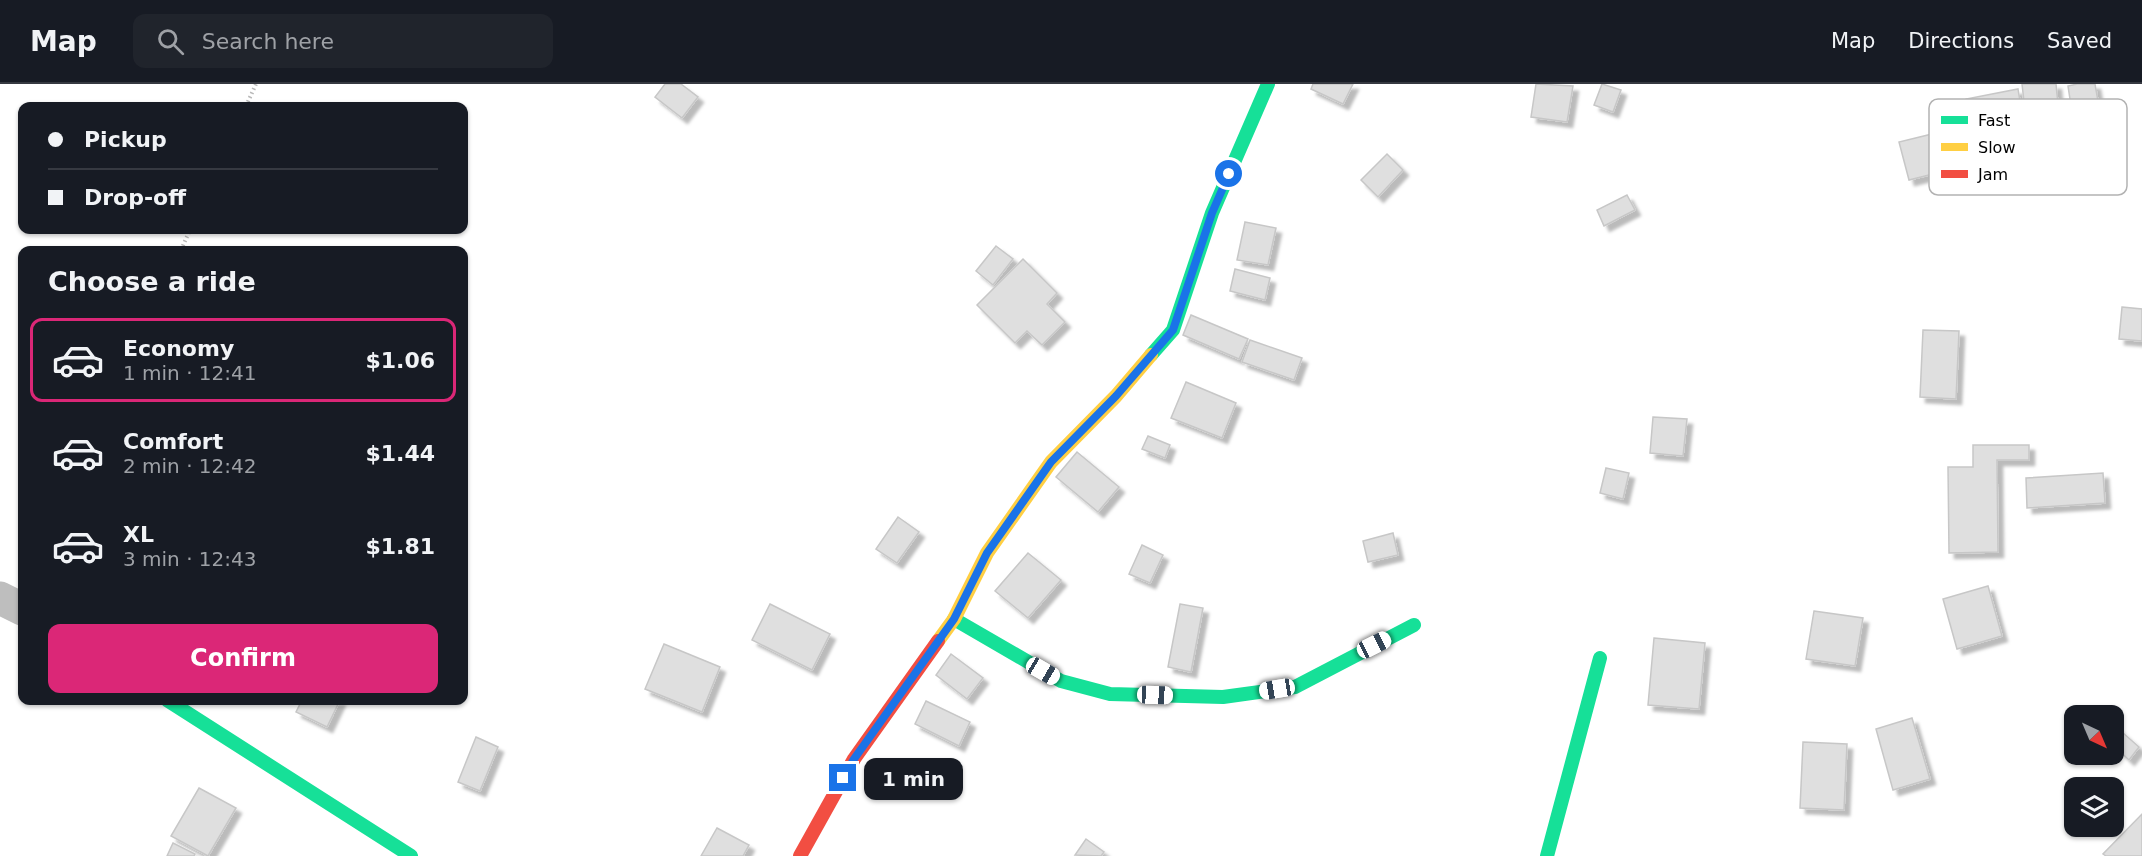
<!DOCTYPE html>
<html lang="en">
<head>
<meta charset="utf-8">
<style>
  body { margin:0; font-family:"DejaVu Sans",sans-serif; background:#20242c; color:#f1f3f6; height:100vh; display:flex; flex-direction:column; font-size:22px; white-space:nowrap }
  * { box-sizing:border-box; margin:0 }
  p { font-size:20px; color:#9ea1a6 }
  .icon { flex:none; width:33px; height:33px; fill:none; stroke:currentColor; stroke-width:2; stroke-linecap:round; stroke-linejoin:round }
  .map { position:relative; flex:1; overflow:hidden }
  .panel { position:absolute; left:18px; top:162px; width:450px; height:459px; display:flex; flex-direction:column; background:#171b24; border-radius:12px; box-shadow:0 2px 4px #0004 }
  .panel>* { flex:none }
  .top-card { position:absolute; left:18px; top:18px; width:450px; height:132px; border-radius:12px; box-shadow:0 2px 4px #0004; display:grid; align-content:center; height:132px; padding:0 30px; background:#171b24 }
  .needle { width:39px; rotate:136deg }
  .tools { position:absolute; left:2064px; top:621px; display:grid; gap:12px }
  .tools a { display:grid; place-items:center; width:60px; height:60px; border-radius:12px; background:#171b24; box-shadow:0 2px 4px #0004; font-size:30px }
  .end { position:absolute; width:27px; height:27px; margin:-14px; border:8px solid #1a73e8; background:#fff; box-shadow:0 0 0 3px #fff }
  .from { border-radius:50% }
  .bubble { position:absolute; height:42px; border-radius:12px; background:#171b24; box-shadow:0 2px 4px #0004; font-size:20px; font-weight:700; line-height:42px; text-align:center }
  .car { position:absolute; width:18px; height:36px; margin:-18px -9px; border-radius:8px; box-shadow:0 0 4px 2px #0007; background:linear-gradient(#fff 24%,#345 0 40%,#fff 0 76%,#345 0 86%,#fff 0) }
  .top-card b { display:flex; align-items:center; gap:21px; height:57px; font-size:22px }
  .top-card b+b { border-top:2px solid #363941 }
  .top-card i { width:15px; height:15px; background:#f1f3f6 }
  ul { padding:0; list-style:none }
  li { display:flex; align-items:center; gap:18px; height:84px; margin:0 12px 9px; padding:0 18px; border:3px solid transparent; border-radius:12px }
  li div { flex:1 }
  li b { display:block; font-size:22px }
  li em { font-style:normal; font-weight:700 }
  li.current { border-color:#db2777 }
  li>.icon { width:54px; height:54px; stroke-width:1.5 }
  h2 { padding:0 30px; font-size:27px; line-height:72px }
  .button { display:flex; gap:12px; margin-top:auto; padding:12px 30px }
  .button a { flex:1; height:69px; border-radius:12px; background:#db2777; color:#fff; font-size:24px; font-weight:700; line-height:69px; text-align:center }
  header { display:flex; align-items:center; gap:36px; box-sizing:border-box; height:84px; padding:0 30px; background:#171b24; border-bottom:2px solid #363941 }
  header strong { font-size:28px }
  nav { display:flex; gap:33px; margin-inline-start:auto; font-size:21px }
  .search { width:420px; height:54px; background:#20242c; display:flex; align-items:center; gap:15px; box-sizing:border-box; padding:0 21px; border-radius:12px; color:#9ea1a6; font-size:22px }
  .map>svg:first-child { display:block }
  .building { fill:#dfdfdf; stroke:#c7c7c7; stroke-width:1.5; filter:url(#shadow) }
  .lines { fill:none; stroke-linecap:round; stroke-linejoin:round }
  .path { stroke:#b9b9b9; stroke-width:4; stroke-dasharray:1.5 3; stroke-linecap:butt }
  .street { stroke:#bebebe; stroke-width:33 }
  .fast { stroke:#16e098; stroke-width:14 }
  .slow { stroke:#ffcf43; stroke-width:14 }
  .jam { stroke:#f24e42; stroke-width:14 }
  .route { stroke:#1a73e8; stroke-width:8 }
  .key { fill:#fff; stroke:#b2b2b2; stroke-width:1.5 }
  .key-label { font-size:16px; fill:#000 }
</style>
</head>
<body>
<header>
<strong>Map</strong>
<div class="search"><svg class="icon" aria-label="search" viewBox="0 0 24 24"><circle cx="10" cy="10" r="6"/><path d="M15 15l6 6"/></svg>Search here</div>
<nav><a>Map</a><a>Directions</a><a>Saved</a></nav>
</header>
<div class="map">
<svg width="2142" height="772" viewBox="0 0 2142 772">
  <defs>
    <filter id="shadow"><feDropShadow dx="5.5" dy="5.5" stdDeviation="1.5" flood-color="#0004"/></filter>
  </defs>
  <rect width="100%" height="100%" fill="#fff"/>
  <g class="building">
    <path d="M665,0h16l17,13 -16,21 -27,-21z"/>
    <path d="M1313,0h40l-10,20 -32,-15z"/>
    <path d="M1536,0l37,2 -6,36 -36,-5z"/>
    <path d="M1602,0l19,6 -8,22 -19,-7z"/>
    <path d="M2022,0h34l4,41 -33,3z"/>
    <path d="M2077,0h18l4,23 -27,5 -4,-26z"/>
    <path d="M2018,5l6,37 -52,10 -6,-37z"/>
    <path d="M1932,50l9,38 -32,8 -10,-38z"/>
    <path d="M1387,70l16,16 -25,27 -17,-17z"/>
    <path d="M1627,111l8,15 -31,16 -7,-16z"/>
    <path d="M1245,138l31,6 -8,37 -31,-5z"/>
    <path d="M996,162l17,13 -20,26 -17,-14z"/>
    <path d="M1023,175l34,34 -10,11 18,18 -23,23 -15,-14 -12,12 -38,-38z"/>
    <path d="M1235,185l35,9 -5,22 -35,-9z"/>
    <path d="M2122,223l20,2v32l-23,-2z"/>
    <path d="M1191,231l57,24 -9,20 -56,-24z"/>
    <path d="M1923,246l36,1 -3,68 -36,-2z"/>
    <path d="M1250,256l52,18 -8,22 -52,-18z"/>
    <path d="M1186,298l50,21 -14,35 -51,-20z"/>
    <path d="M1653,333l34,2 -4,37 -33,-3z"/>
    <path d="M1148,352l22,9 -5,13 -23,-9z"/>
    <path d="M1973,361h56v15h-32l1,92 -49,1 -1,-86h25z"/>
    <path d="M1077,368l42,35 -21,25 -42,-35z"/>
    <path d="M1606,384l23,5 -6,26 -23,-6z"/>
    <path d="M2103,389l2,30 -78,5 -1,-30z"/>
    <path d="M898,433l21,15 -22,31 -21,-14z"/>
    <path d="M1393,449l5,22 -30,7 -5,-21z"/>
    <path d="M1142,461l21,10 -13,28 -21,-9z"/>
    <path d="M1028,469l33,27 -33,38 -33,-27z"/>
    <path d="M1988,502l14,50 -45,13 -14,-50z"/>
    <path d="M770,520l60,30 -18,36 -60,-30z"/>
    <path d="M1180,520l23,4 -12,64 -23,-5z"/>
    <path d="M1814,527l49,7 -8,48 -49,-7z"/>
    <path d="M1654,554l51,5 -6,66 -51,-4z"/>
    <path d="M664,560l56,23 -18,45 -57,-23z"/>
    <path d="M951,570l32,24 -16,21 -31,-24z"/>
    <path d="M302,616h38l-13,27 -31,-15z"/>
    <path d="M926,617l44,21 -11,24 -44,-22z"/>
    <path d="M1912,634l18,61 -37,11 -17,-61z"/>
    <path d="M2114,641l25,22 -10,13 -15,-14z"/>
    <path d="M476,653l22,10 -18,44 -22,-9z"/>
    <path d="M1803,658l44,2 -3,66 -44,-2z"/>
    <path d="M199,704l37,20 -28,48 -37,-20z"/>
    <path d="M2142,730v42h-36l-3,-2z"/>
    <path d="M717,744l32,17 -6,11h-42z"/>
    <path d="M1086,755l18,13 -3,4 -26,-1z"/>
    <path d="M173,759l22,11 -1,2h-27z"/>
  </g>
  <g class="lines">
    <g class="path">
      <path d="M246,22l10,-22"/>
      <path d="M181,166l9,-20"/>
    </g>
    <path class="street" d="M0,514l22,11"/>
    <g class="fast">
      <path d="M1151,271l22,-25 39,-117 56,-129"/>
      <path d="M954,535l107,62 49,13 113,3 72,-10 119,-62"/>
      <path d="M167,616l244,156"/>
      <path d="M1547,772l53,-198"/>
    </g>
    <path class="slow" d="M938,557l16,-22 33,-66 64,-91 65,-66 35,-41"/>
    <path class="jam" d="M800,772l54,-97 84,-118"/>
  </g>
  <g class="lines">
    <path class="route" d="M843,694l11,-19 100,-140 33,-66 64,-91 65,-66 57,-66 39,-117 17,-39"/>
  </g>
  <rect x="1929" y="15" width="198" height="96" rx="9" class="key"/>
  <rect x="1941" y="32" width="27" height="8" fill="#16e098"/>
  <rect x="1941" y="59" width="27" height="8" fill="#ffcf43"/>
  <rect x="1941" y="86" width="27" height="8" fill="#f24e42"/>
  <g class="key-label">
    <text x="1978" y="42">Fast</text>
    <text x="1978" y="69">Slow</text>
    <text x="1978" y="96">Jam</text>
  </g>
</svg>
<div class="tools">
<a><svg class="needle" viewBox="-14 -14 28 28"><path d="M0-13l5 13h-10z" fill="#e53935"/><path d="M0 13l5-13h-10z" fill="#9ea1a6"/></svg></a>
<a><svg class="icon" aria-label="layers" viewBox="0 0 24 24"><path d="M12 4l9 5-9 5-9-5zM3 14l9 5 9-5"/></svg></a>
</div>
<i class="end from" style="left:1229px;top:90px"></i>
<i class="end" style="left:843px;top:694px"></i>
<div class="bubble" style="left:864px;top:674px;width:99px">1 min</div>
<i class="car" style="left:1374px;top:561px;rotate:63deg"></i>
<i class="car" style="left:1043px;top:587px;rotate:120deg"></i>
<i class="car" style="left:1277px;top:605px;rotate:261deg"></i>
<i class="car" style="left:1155px;top:611px;rotate:92deg"></i>
<div class="top-card">
<b><i class="from"></i>Pickup</b>
<b><i></i>Drop-off</b>
</div>
<section class="panel">
<h2>Choose a ride</h2>
<ul>
<li class="current"><svg class="icon" aria-label="car" viewBox="0 0 24 24"><path d="M5 17H2v-5l4-1 3-4h7l3 4 3 1v5h-3M9 17h6M6 11h13"/><circle cx="7" cy="17" r="2"/><circle cx="17" cy="17" r="2"/></svg><div><b>Economy</b><p>1 min · 12:41</p></div><em>$1.06</em></li>
<li><svg class="icon" aria-label="car" viewBox="0 0 24 24"><path d="M5 17H2v-5l4-1 3-4h7l3 4 3 1v5h-3M9 17h6M6 11h13"/><circle cx="7" cy="17" r="2"/><circle cx="17" cy="17" r="2"/></svg><div><b>Comfort</b><p>2 min · 12:42</p></div><em>$1.44</em></li>
<li><svg class="icon" aria-label="car" viewBox="0 0 24 24"><path d="M5 17H2v-5l4-1 3-4h7l3 4 3 1v5h-3M9 17h6M6 11h13"/><circle cx="7" cy="17" r="2"/><circle cx="17" cy="17" r="2"/></svg><div><b>XL</b><p>3 min · 12:43</p></div><em>$1.81</em></li>
</ul>
<div class="button"><a>Confirm</a></div>
</section>
</div>
</body>
</html>
